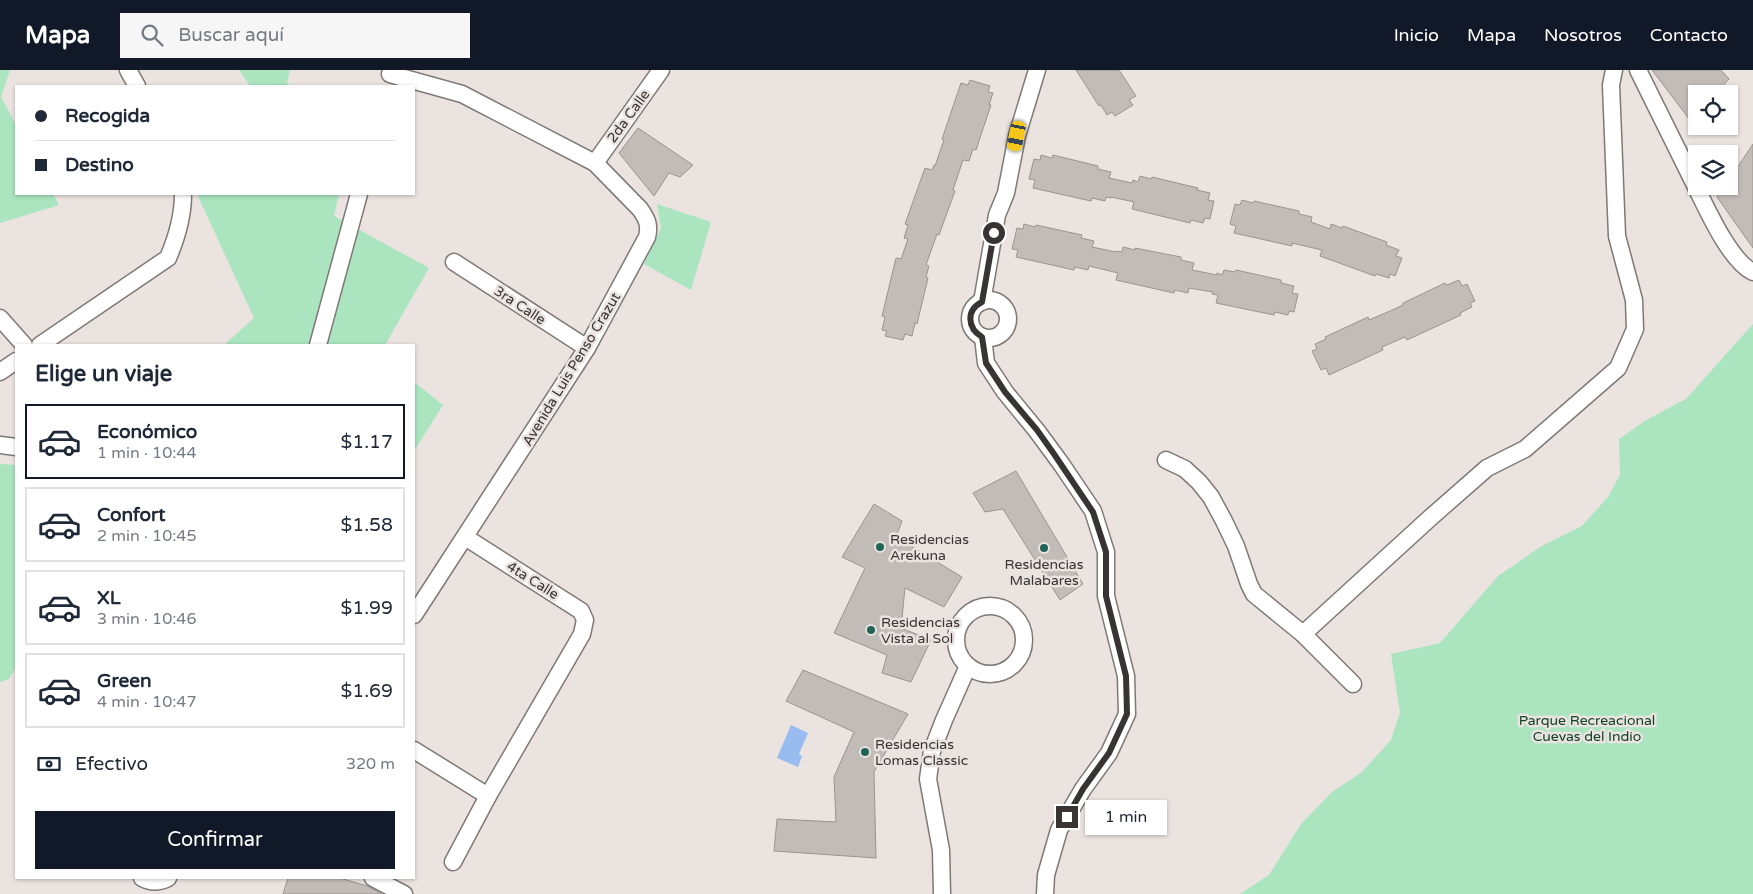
<!DOCTYPE html>
<html lang="es">
<head>
<meta charset="utf-8">
<style>
  body { margin:0; font-family:"Varela Round",sans-serif; background:#f6f6f7; color:#1f2937; height:100vh; display:flex; flex-direction:column; font-size:19px; white-space:nowrap }
  * { box-sizing:border-box; margin:0 }
  p { font-size:16px; color:#747a83 }
  .icon { flex:none; width:28px; height:28px; fill:none; stroke:currentColor; stroke-width:2; stroke-linecap:round; stroke-linejoin:round }
  .map { position:relative; flex:1; overflow:hidden }
  .drawer { position:absolute; left:15px; top:274px; width:400px; height:535px; display:flex; flex-direction:column; background:#fff; border-radius:0px; box-shadow:0 1px 4px #0004 }
  .drawer>* { flex:none }
  .top-card { position:absolute; left:15px; top:15px; width:400px; height:110px; border-radius:0px; box-shadow:0 1px 4px #0004; display:grid; align-content:center; height:110px; padding:0 20px; background:#fff }
  .buttons { position:absolute; left:1688px; top:15px; display:grid; gap:10px }
  .buttons a { display:grid; place-items:center; width:50px; height:50px; border-radius:0px; background:#fff; box-shadow:0 1px 4px #0004; font-size:25px }
  .end { position:absolute; width:22px; height:22px; margin:-11px; border:6px solid #373433; background:#fff; box-shadow:0 0 0 2px #fff }
  .from { border-radius:50% }
  .bubble { position:absolute; height:35px; border-radius:0px; background:#fff; box-shadow:0 1px 4px #0004; font-size:16px; font-weight:600; line-height:35px; text-align:center }
  .car { position:absolute; width:15px; height:30px; margin:-15px -8px; border-radius:6px; box-shadow:0 0 4px 1px #0007; background:linear-gradient(#f5c518 24%,#345 0 40%,#f5c518 0 76%,#345 0 86%,#f5c518 0) }
  .top-card b { display:flex; align-items:center; gap:18px; height:48px; font-size:19px }
  .top-card b+b { border-top:1px solid #e0e1e3 }
  .top-card i { width:12px; height:12px; background:#1f2937 }
  ul { padding:0; list-style:none }
  li { display:flex; align-items:center; gap:15px; height:75px; margin:0 10px 8px; padding:0 10px; border:2px solid #e0e1e3; border-radius:0px }
  li div { flex:1 }
  li b { display:block; font-size:19px }
  li em { font-style:normal; font-weight:600 }
  li.current { border-color:#111827 }
  li>.icon { width:45px; height:45px; stroke-width:1.5 }
  h2 { padding:0 20px; font-size:22px; line-height:60px }
  .pay { display:flex; align-items:center; gap:12px; height:55px; padding:0 20px; font-size:19px }
  .pay p { margin-inline-start:auto }
  .button { display:flex; gap:10px; margin-top:auto; padding:10px 20px }
  .button a { flex:1; height:58px; border-radius:0px; background:#111827; color:#fff; font-size:20px; font-weight:600; line-height:58px; text-align:center }
  header { display:flex; align-items:center; gap:30px; box-sizing:border-box; height:70px; padding:0 25px; background:#111827; color:#fff }
  header strong { font-size:24px }
  nav { display:flex; gap:28px; margin-inline-start:auto; font-size:18px }
  .search { width:350px; height:45px; background:#f6f6f7; display:flex; align-items:center; gap:12px; box-sizing:border-box; padding:0 18px; border-radius:0px; color:#747a83; font-size:19px }
  .map>svg:first-child { display:block }
  .green { fill:#aae5c0 }
  .water { fill:#98bcf0 }
  .building { fill:#c2bcb9; stroke:#9a9491 }
  .lines { fill:none; stroke-linecap:round; stroke-linejoin:round }
  .street-casing { stroke:#7f7976; stroke-width:19 }
  .street { stroke:#fff; stroke-width:16 }
  .route { stroke:#373433; stroke-width:6 }
  .poi-dot { fill:#216455; stroke:#eae3e0; stroke-width:2 }
  .labels { text-anchor:middle; stroke-width:5; stroke-linejoin:round; paint-order:stroke }
  .street-label { font-size:14px; fill:#373433; stroke:#eae3e0 }
  .poi-label { font-size:14px; fill:#373433; stroke:#eae3e0; text-anchor:start }
  .park-label { font-size:14px; fill:#104229; stroke:#eae3e0 }
</style>
</head>
<body>
<header>
<strong>Mapa</strong>
<div class="search"><svg class="icon" aria-label="search" viewBox="0 0 24 24"><circle cx="10" cy="10" r="6"/><path d="M15 15l6 6"/></svg>Buscar aquí</div>
<nav><a>Inicio</a><a>Mapa</a><a>Nosotros</a><a>Contacto</a></nav>
</header>
<div class="map">
<svg width="1753" height="824" viewBox="0 0 1753 824">
  <rect width="100%" height="100%" fill="#eae3e0"/>
  <g class="green">
    <path d="M0,0h10l-9,27 15,28v69h37l6,11 -59,18z"/>
    <path d="M239,0h51l-3,13 5,3h-42z"/>
    <path d="M197,124h142l-5,22 95,52 -44,77h-161l30,-27z"/>
    <path d="M657,134l54,18 -20,68 -47,-26 17,-36z"/>
    <path d="M1753,254v570h-513l29,-19 32,-51 31,-32 30,-20 29,-32 9,-27 -9,-59 49,-11 58,-67 42,-29 42,-21 26,-29 12,-22 -1,-36 29,-20 38,-20z"/>
    <path d="M414,312l29,23 -29,46z"/>
    <path d="M0,394l16,1v201l-7,13 -9,3z"/>
  </g>
  <path class="water" d="M791,655l17,8 -9,21 3,2 -4,11 -21,-9z"/>
  <g class="building">
    <path d="M1076,0h43l17,26 -7,4 4,5 -18,11 -3,-4 -5,3 -6,-10 -2,1z"/>
    <path d="M1652,0h69l8,9 -14,15h-19v34z"/>
    <path d="M970,10l20,6 -2,6 5,1 -4,12h2l-15,45 -3,-1 -4,12 -6,-1 -10,30 2,1 -16,44 -2,-1 -11,31 3,1 -3,11 2,1 -11,46 -2,-1 -3,13 -7,-2 -2,6 -18,-4 2,-5 -5,-1 3,-13 -3,-1 14,-58 5,1 7,-20 -4,-1 4,-13 -3,-1 20,-56 7,2 2,-5 1,1 9,-26 -2,-1 19,-56 7,2z"/>
    <path d="M638,58l55,37 -13,12 -11,-4 -15,23 -35,-43z"/>
    <path d="M1753,74v104l-36,-51 7,-11h5v-6z"/>
    <path d="M1041,85l11,3 1,-3 45,11v3l13,3 -2,6 23,5 1,-3 5,2 2,-6 11,3 1,-2 46,11 -1,2 13,3 -2,7 6,1 -4,18 -5,-1 -2,5 -12,-3 -1,3 -58,-14 2,-7 -23,-5v1l-5,-1 -1,4 -13,-3 -1,3 -58,-13 2,-8 -6,-1 5,-20 6,1z"/>
    <path d="M1242,130l11,3 1,-2 45,10v3l13,3 -1,5 19,7 1,-5 11,4 1,-2 44,16 -1,3 13,5 -3,6 6,2 -7,18 -5,-2 -1,4 -13,-4 -1,2 -55,-20 2,-6 -30,-7v3l-58,-13 2,-7 -6,-2 5,-20 5,1z"/>
    <path d="M1024,154l11,3 1,-2 46,10 -1,3 13,3 -2,6 24,5 1,-1 5,1 1,-5 12,3v-2l46,9v3l13,3 -2,7 25,5v-2l5,2 2,-5 11,2 1,-2 45,10v3l13,3 -2,7 6,1 -4,18 -5,-1 -1,4 -13,-3 -1,3 -58,-12 2,-8 -6,-1 1,-2 -24,-4 -1,5 -13,-3 -1,3 -58,-13 2,-7 -29,-7 -1,4 -13,-3 -1,3 -58,-13 2,-7 -6,-1 5,-21 6,1z"/>
    <path d="M1459,210l3,6 5,-2 8,17 -5,2 2,4 -12,6 1,2 -54,25 -2,-3 -23,10 1,3 -54,25 -3,-7 -5,2 -9,-19 5,-2 -2,-5 11,-5 -1,-2 43,-20 1,3 21,-9 13,-6v-2l42,-20 2,2z"/>
    <path d="M1016,401l67,113 -23,16 -57,-91 -18,3 -12,-19z"/>
    <path d="M874,434l28,17 -6,16 66,40 -18,30 -39,-19 -4,40 30,12 -20,42 -29,-9 5,-18 -53,-22 31,-65 -23,-11z"/>
    <path d="M803,600l105,44 -34,58 2,86 -102,-7 3,-32 59,3 -2,-45 20,-45 -68,-31z"/>
    <path d="M288,808h52l27,8 15,8h-99z"/>
  </g>
  <g class="lines">
    <g class="street-casing">
      <g id="street">
        <path d="M128,0l9,16"/>
        <path d="M1638,0c18,36 35,71 53,107 13,25 37,83 62,95"/>
        <path d="M390,4l72,20 133,69 45,46c7,10 10,16 7,28l-60,111 -173,267"/>
        <path d="M595,93l66,-93"/>
        <path d="M454,192l133,86"/>
        <circle cx="989" cy="249" r="19"/>
        <path d="M982,232l15,-87 9,-22 11,-57 20,-66"/>
        <path d="M0,248l24,27"/>
        <path d="M983,267l3,26 19,29 32,39 25,34 31,46 13,41v44l20,80 1,38 -18,39 -26,36 -24,41 -13,45 -1,19"/>
        <path d="M40,275l128,-87c9,-21 15,-41 15,-64"/>
        <path d="M318,275l41,-151"/>
        <path d="M0,302l16,-11"/>
        <path d="M0,375l16,2"/>
        <path d="M1166,390l19,9 14,13 12,15 13,24 12,25 13,38 5,10 49,40 50,50"/>
        <circle cx="990" cy="570" r="34"/>
        <path d="M1303,564l127,-116 57,-50 38,-19 93,-81 17,-39 -1,-29 -17,-64 -6,-151 3,-15"/>
        <path d="M414,680l74,46"/>
        <path d="M453,792l35,-66 94,-162 3,-14 -4,-9 -116,-74"/>
        <path d="M142,808c9,5 18,4 26,0"/>
        <path d="M373,808l31,16"/>
        <path d="M942,824l-1,-44 -13,-71 4,-28 12,-31 24,-54"/>
      </g>
    </g>
    <use href="#street" class="street"/>
  </g>
  <g class="lines">
    <path class="route" d="M994,163l-12,69c-16,8 -15,26 0,35l4,26 19,29 32,38 17,24 39,58 13,40v44l20,80 1,38 -18,39 -26,36 -16,28"/>
  </g>
  <g class="poi-dot">
    <circle cx="880" cy="477" r="5"/>
    <circle cx="1044" cy="478" r="5"/>
    <circle cx="871" cy="560" r="5"/>
    <circle cx="865" cy="682" r="5"/>
  </g>
  <g class="labels">
    <g class="street-label">
      <text transform="translate(628 46) rotate(-54)" y="5">2da Calle</text>
      <text transform="translate(520 235) rotate(33)" y="5">3ra Calle</text>
      <text transform="translate(571 299) rotate(-59)" y="5">Avenida Luis Penso Crazut</text>
      <text transform="translate(533 510) rotate(32)" y="5">4ta Calle</text>
    </g>
    <g class="poi-label">
      <text x="890" y="474">Residencias<tspan x="890" dy="16">Arekuna</tspan></text>
      <text x="1044" y="499" text-anchor="middle">Residencias<tspan x="1044" dy="16">Malabares</tspan></text>
      <text x="881" y="557">Residencias<tspan x="881" dy="16">Vista al Sol</tspan></text>
      <text x="875" y="679">Residencias<tspan x="875" dy="16">Lomas Classic</tspan></text>
    </g>
    <g class="park-label">
      <text x="1587" y="655">Parque Recreacional<tspan x="1587" dy="16">Cuevas del Indio</tspan></text>
    </g>
  </g>
</svg>
<div class="buttons">
<a><svg class="icon" aria-label="locate" viewBox="0 0 24 24"><circle cx="12" cy="12" r="6"/><path d="M12 2v4M12 18v4M2 12h4M18 12h4"/></svg></a>
<a><svg class="icon" aria-label="layers" viewBox="0 0 24 24"><path d="M12 4l9 5-9 5-9-5zM3 14l9 5 9-5"/></svg></a>
</div>
<i class="end from" style="left:994px;top:163px"></i>
<i class="end" style="left:1067px;top:747px"></i>
<div class="bubble" style="left:1085px;top:730px;width:82px">1 min</div>
<i class="car" style="left:1017px;top:66px;rotate:191deg"></i>
<div class="top-card">
<b><i class="from"></i>Recogida</b>
<b><i></i>Destino</b>
</div>
<section class="drawer">
<h2>Elige un viaje</h2>
<ul>
<li class="current"><svg class="icon" aria-label="car" viewBox="0 0 24 24"><path d="M5 17H2v-5l4-1 3-4h7l3 4 3 1v5h-3M9 17h6M6 11h13"/><circle cx="7" cy="17" r="2"/><circle cx="17" cy="17" r="2"/></svg><div><b>Económico</b><p>1 min · 10:44</p></div><em>$1.17</em></li>
<li><svg class="icon" aria-label="car" viewBox="0 0 24 24"><path d="M5 17H2v-5l4-1 3-4h7l3 4 3 1v5h-3M9 17h6M6 11h13"/><circle cx="7" cy="17" r="2"/><circle cx="17" cy="17" r="2"/></svg><div><b>Confort</b><p>2 min · 10:45</p></div><em>$1.58</em></li>
<li><svg class="icon" aria-label="car" viewBox="0 0 24 24"><path d="M5 17H2v-5l4-1 3-4h7l3 4 3 1v5h-3M9 17h6M6 11h13"/><circle cx="7" cy="17" r="2"/><circle cx="17" cy="17" r="2"/></svg><div><b>XL</b><p>3 min · 10:46</p></div><em>$1.99</em></li>
<li><svg class="icon" aria-label="car" viewBox="0 0 24 24"><path d="M5 17H2v-5l4-1 3-4h7l3 4 3 1v5h-3M9 17h6M6 11h13"/><circle cx="7" cy="17" r="2"/><circle cx="17" cy="17" r="2"/></svg><div><b>Green</b><p>4 min · 10:47</p></div><em>$1.69</em></li>
</ul>
<div class="pay"><svg class="icon" aria-label="cash" viewBox="0 0 24 24"><path d="M3 7h18v10H3z"/><circle cx="12" cy="12" r="2"/></svg>Efectivo<p>320 m</p></div>
<div class="button"><a>Confirmar</a></div>
</section>
</div>
</body>
</html>
